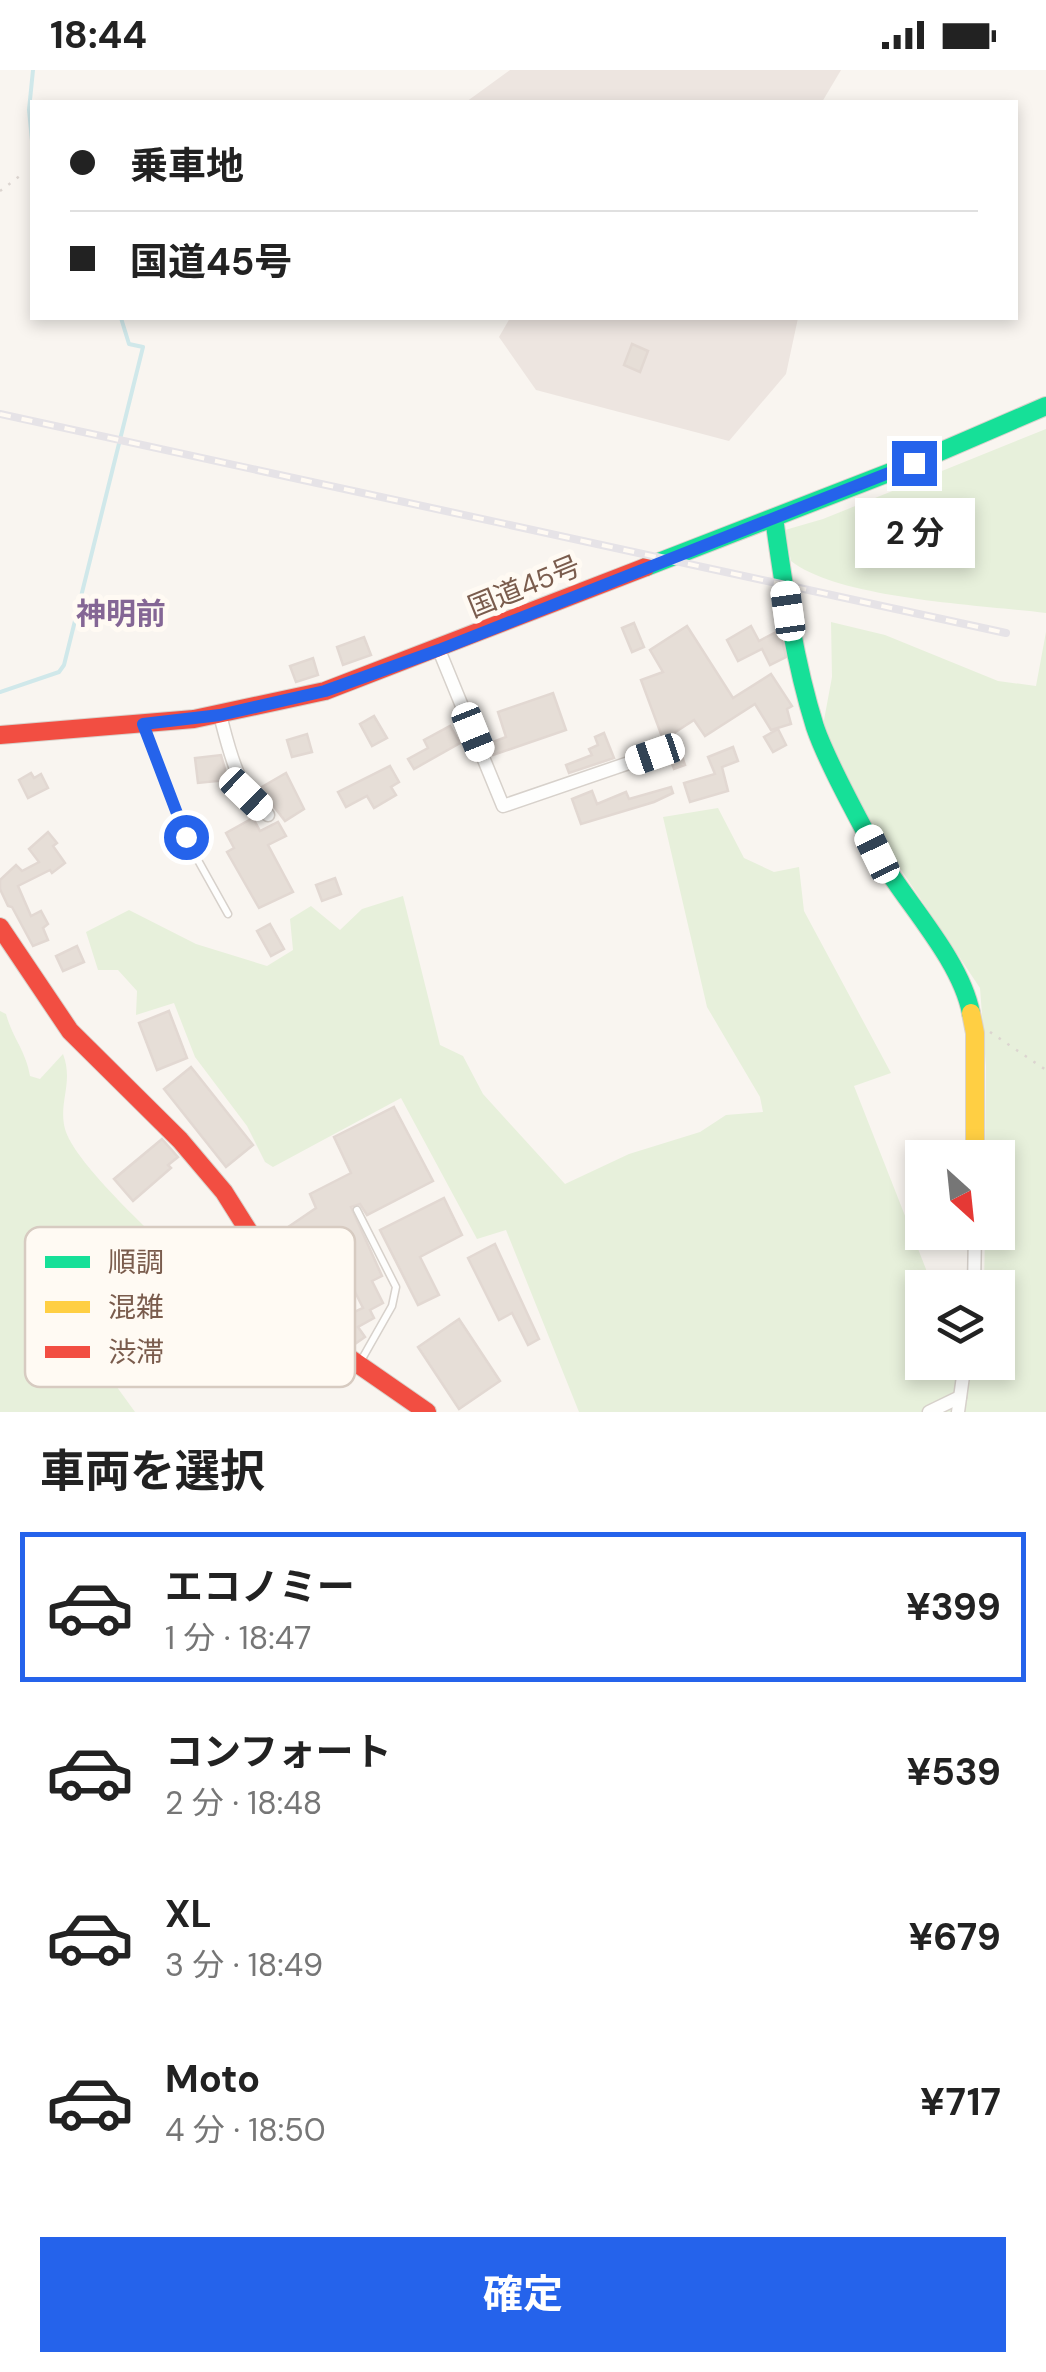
<!DOCTYPE html>
<html lang="ja">
<head>
<meta charset="utf-8">
<style>
  body { margin:0; font-family:"DM Sans","Noto Sans JP",sans-serif; background:#f2f2f2; color:#222; height:100vh; display:flex; flex-direction:column; font-size:38px; white-space:nowrap }
  * { box-sizing:border-box; margin:0 }
  p { font-size:32px; color:#767676 }
  .icon { flex:none; width:55px; height:55px; fill:none; stroke:currentColor; stroke-width:2; stroke-linecap:round; stroke-linejoin:round }
  .map { position:relative; height:1342px; overflow:hidden }
  .side { display:flex; flex-direction:column; background:#fff; flex:1 }
  .side>* { flex:none }
  .top-card { position:absolute; left:30px; top:30px; width:988px; height:220px; border-radius:0px; box-shadow:0 5px 15px #0003; display:grid; align-content:center; height:220px; padding:0 40px; background:#fff }
  .needle { width:65px; rotate:153deg }
  .tools { position:absolute; left:905px; top:1070px; display:grid; gap:20px }
  .tools a { display:grid; place-items:center; width:110px; height:110px; border-radius:0px; background:#fff; box-shadow:0 5px 15px #0003; font-size:50px }
  .end { position:absolute; width:45px; height:45px; margin:-22px; border:12px solid #2563eb; background:#fff; box-shadow:0 0 0 5px #fff }
  .from { border-radius:50% }
  .bubble { position:absolute; height:70px; border-radius:0px; background:#fff; box-shadow:0 5px 15px #0003; font-size:32px; font-weight:700; line-height:70px; text-align:center }
  .car { position:absolute; width:30px; height:60px; margin:-30px -15px; border-radius:12px; box-shadow:0 0 8px 2px #0007; background:linear-gradient(#fff 24%,#345 0 40%,#fff 0 76%,#345 0 86%,#fff 0) }
  .top-card b { display:flex; align-items:center; gap:35px; height:95px; font-size:38px }
  .top-card b+b { border-top:2px solid #e0e0e0 }
  .top-card i { width:25px; height:25px; background:#222 }
  ul { padding:0; list-style:none }
  li { display:flex; align-items:center; gap:30px; height:150px; margin:0 20px 15px; padding:0 20px; border:5px solid transparent; border-radius:0px }
  li div { flex:1 }
  li b { display:block; font-size:38px }
  li em { font-style:normal; font-weight:700 }
  li.active { border-color:#2563eb }
  li>.icon { width:90px; height:90px; stroke-width:1.5 }
  h2 { padding:0 40px; font-size:45px; line-height:120px }
  .action { display:flex; gap:20px; margin-top:auto; padding:20px 40px }
  .action a { flex:1; height:115px; border-radius:0px; background:#2563eb; color:#fff; font-size:40px; font-weight:700; line-height:115px; text-align:center }
  .status { display:flex; justify-content:space-between; align-items:center; height:70px; padding:0 50px; background:#fff; direction:ltr }
  .status svg { height:28px; fill:currentColor }
  .map>svg:first-child { display:block }
  .industrial { fill:#ede5e0 }
  .green { fill:#e7f0db }
  .lines { fill:none; stroke-linecap:round; stroke-linejoin:round }
  .stream { stroke:#d0e8ea; stroke-width:4 }
  .building { fill:#e6ded7; stroke:#e2d8d2; stroke-width:2.5; fill-rule:evenodd }
  .lane-casing { stroke:#d7d1cb; stroke-width:9 }
  .street-casing { stroke:#d7d1cb; stroke-width:15 }
  .fast-casing { stroke:#d9d2cb; stroke-width:20 }
  .slow-casing { stroke:#d9d2cb; stroke-width:20 }
  .jam-casing { stroke:#d9d2cb; stroke-width:20 }
  .path { stroke:#dcd5d0; stroke-width:2.5; stroke-dasharray:2.5 8; stroke-linecap:butt }
  .lane { stroke:#fefefd; stroke-width:6 }
  .street { stroke:#fefefd; stroke-width:12 }
  .fast { stroke:#16e098; stroke-width:18 }
  .slow { stroke:#ffcf43; stroke-width:18 }
  .jam { stroke:#f24e42; stroke-width:18 }
  .rail-casing { stroke:#e6e3e7; stroke-width:8 }
  .rail { stroke:#fffaf3; stroke-width:4; stroke-dasharray:11; stroke-linecap:butt }
  .route { stroke:#2563eb; stroke-width:12 }
  .labels { text-anchor:middle; stroke-width:10; stroke-linejoin:round; paint-order:stroke }
  .street-label { font-size:28px; fill:#7a5c4d; stroke:#fffaf3 }
  .neighbourhood-label { font-size:30px; font-weight:bold; fill:#846695; stroke:#fffaf3 }
  .key { fill:#fffaf3; stroke:#d7cbc1; stroke-width:2.5 }
  .key-label { font-size:28px; fill:#7a5c4d }
</style>
</head>
<body>
<div class="status"><b>18:44</b><svg viewBox="0 0 49 12"><path d="M0 12V9h3v3zM5 12V6h3v6zM10 12V3h3v9zM15 12V0h3v12zM26 1h20v11H26zM47 4h2v5h-2z"/></svg></div>
<div class="map">
<svg width="1046" height="1342" viewBox="0 0 1046 1342">
  <rect width="100%" height="100%" fill="#f9f5f0"/>
  <g class="industrial">
    <path d="M510,0h331l-19,32h-356z"/>
    <path d="M510,248h288l-12,56 -57,67 -193,-51 -37,-53z"/>
  </g>
  <g class="green">
    <path d="M1046,359v184c-64,-8 -207,-14 -255,-52l-6,-31 38,-11z"/>
    <path d="M831,552l54,13 113,46 38,5 10,-54v780h-467l-73,-182 -29,9 -76,-141 -128,69 -8,-5 -18,-36 -52,-69 -21,-54 -38,12 1,-24 -19,-21h-20l-12,-38 43,-22 67,34 71,22 26,-16 -3,-31 21,-13 29,24 22,-21 41,-13 37,149 23,11 20,38 82,90 64,-30 71,-22 26,-17 37,-3 -3,-15 -53,-90 -44,-190 55,-9 26,50 30,14 25,-5 5,44 87,162 -37,13 79,201 -11,1v74h76v-74l-14,-1 1,-54 13,-1v-74l-13,-1 1,-90 -6,-79 -161,-241 13,-70z"/>
    <path d="M0,941l6,3c6,23 20,37 24,62l10,3 23,-25c11,29 -5,48 2,75 12,43 135,148 172,184l-131,59 29,40h-135z"/>
  </g>
  <g class="lines">
    <g class="stream">
      <path d="M32,71l-3,-31 4,-40"/>
      <path d="M0,622l59,-20 5,-7 79,-318 -14,-3 -8,-26"/>
    </g>
  </g>
  <g class="building">
    <path d="M632,274l16,7 -8,21 -16,-7z"/>
    <path d="M634,553l10,24 -12,5 -10,-24z"/>
    <path d="M687,556l46,72 38,-24 21,32 -5,3 4,15 -20,6 -16,-26 -50,32 -11,-16 -20,13 11,32 -11,4 -33,-89 22,-8 -13,-22z"/>
    <path d="M751,556l8,15 21,-11 6,27 -16,8 -8,-16 -24,12 -11,-21z"/>
    <path d="M364,567l7,18 -28,10 -6,-18z"/>
    <path d="M313,588l5,17 -22,7 -6,-16z"/>
    <path d="M553,623l13,37 -73,25 -5,-11 18,-7 -8,-25z"/>
    <path d="M374,646l13,22 -15,8 -12,-22z"/>
    <path d="M450,656l10,17 -46,26 -6,-10 20,-11 -4,-8z"/>
    <path d="M778,659l8,16 -13,7 -9,-15z"/>
    <path d="M604,663l10,25 -45,15 -3,-8 26,-10 -3,-6 9,-4 -3,-8z"/>
    <path d="M307,664l5,18 -20,5 -5,-17z"/>
    <path d="M733,677l5,14 -16,6 6,24 -38,11 -6,-19 31,-9 -7,-17z"/>
    <path d="M221,685l7,25 -30,3 -3,-25z"/>
    <path d="M390,696l9,16 -8,5 5,8 -22,13 -7,-12 -21,11 -8,-15z"/>
    <path d="M31,703l3,5 7,-4 7,14 -20,10 -9,-18z"/>
    <path d="M286,703l18,36 -19,12 -25,-33z"/>
    <path d="M671,717l2,6 -19,9 -73,22 -9,-25 20,-8 5,13 29,-12 3,7z"/>
    <path d="M253,748l7,13 18,-9 8,14 -18,9 25,47 -34,16 -32,-56 7,-4 -8,-15z"/>
    <path d="M48,762l9,11 -4,3 12,17 -13,10 -2,-3 -32,16 13,30 10,-5 7,13 -5,4 5,12 -15,6 -21,-39 -4,-1 -8,-17v-9l16,-15 6,6 17,-9 -10,-13z"/>
    <path d="M335,808l6,16 -19,7 -6,-16z"/>
    <path d="M270,854l14,25 -13,7 -14,-25z"/>
    <path d="M77,876l7,16 -21,9 -7,-15z"/>
    <path d="M169,941l18,47 -30,12 -18,-47z"/>
    <path d="M191,997l62,78 -27,22 -62,-78z"/>
    <path d="M394,1037l39,74 -66,34 -7,-11 -9,3 31,69 -10,5 11,22 -13,7 4,8 -16,9 7,10 -13,9 -22,-29 -5,3 -56,-80 47,-32 -6,-14 41,-21 -17,-36zM351,1214l12,24 -15,7 -14,-20z"/>
    <path d="M162,1069l16,18 -10,8 3,3 -38,33 -19,-22z"/>
    <path d="M444,1128l18,37 -42,22 19,38 -21,10 -38,-75z"/>
    <path d="M495,1174l44,95 -11,6 -16,-32 -13,7 -31,-62z"/>
    <path d="M459,1249l41,62 -41,28 -41,-62z"/>
  </g>
  <g class="lines">
    <g class="lane-casing">
      <g id="lane">
        <path d="M145,660l40,107 43,77"/>
        <path d="M357,1140l39,77 -4,19 -34,60"/>
      </g>
    </g>
    <g class="street-casing">
      <g id="street">
        <path d="M439,580l64,156 152,-52"/>
        <path d="M220,645c11,42 16,69 48,100"/>
        <path d="M974,1218l1,-56"/>
        <path d="M929,1342l31,-15"/>
        <path d="M958,1342l7,-50"/>
      </g>
    </g>
    <g class="fast-casing">
      <g id="fast">
        <path d="M774,448c10,70 20,142 41,209 12,35 42,89 60,123 28,50 85,107 96,163"/>
        <path d="M646,497l268,-104 132,-57"/>
      </g>
    </g>
    <g class="slow-casing">
      <path id="slow" d="M971,943l4,20v125"/>
    </g>
    <g class="jam-casing">
      <g id="jam">
        <path d="M0,665l194,-16 131,-28 321,-124"/>
        <path d="M0,857l70,104 110,109 44,52 66,105 39,47 98,68"/>
      </g>
    </g>
    <g class="path">
      <path d="M0,121l25,-19"/>
      <path d="M990,962l56,38"/>
    </g>
    <use href="#lane" class="lane"/>
    <use href="#street" class="street"/>
    <use href="#fast" class="fast"/>
    <use href="#slow" class="slow"/>
    <use href="#jam" class="jam"/>
    <g class="rail-casing">
      <path id="rail" d="M0,344l1006,219"/>
    </g>
    <use href="#rail" class="rail"/>
  </g>
  <g class="lines">
    <path class="route" d="M186,767l-43,-113 77,-9 105,-24 114,-41 475,-187"/>
  </g>
  <g class="labels">
    <g class="street-label">
      <text transform="translate(524 516) rotate(-22)" y="10">国道45号</text>
    </g>
    <g class="neighbourhood-label">
      <text x="121" y="554">神明前</text>
    </g>
  </g>
  <rect x="25" y="1157" width="330" height="160" rx="15" class="key"/>
  <rect x="45" y="1186" width="45" height="12" fill="#16e098"/>
  <rect x="45" y="1231" width="45" height="12" fill="#ffcf43"/>
  <rect x="45" y="1276" width="45" height="12" fill="#f24e42"/>
  <g class="key-label">
    <text x="108" y="1202">順調</text>
    <text x="108" y="1247">混雑</text>
    <text x="108" y="1292">渋滞</text>
  </g>
</svg>
<div class="tools">
<a><svg class="needle" viewBox="-14 -14 28 28"><path d="M0-13l5 13h-10z" fill="#e53935"/><path d="M0 13l5-13h-10z" fill="#767676"/></svg></a>
<a><svg class="icon" aria-label="layers" viewBox="0 0 24 24"><path d="M12 4l9 5-9 5-9-5zM3 14l9 5 9-5"/></svg></a>
</div>
<i class="end from" style="left:186px;top:767px"></i>
<i class="end" style="left:914px;top:393px"></i>
<div class="bubble" style="left:855px;top:428px;width:120px">2 分</div>
<i class="car" style="left:788px;top:541px;rotate:352deg"></i>
<i class="car" style="left:473px;top:662px;rotate:158deg"></i>
<i class="car" style="left:655px;top:684px;rotate:251deg"></i>
<i class="car" style="left:246px;top:724px;rotate:134deg"></i>
<i class="car" style="left:877px;top:784px;rotate:334deg"></i>
<div class="top-card">
<b><i class="from"></i>乗車地</b>
<b><i></i>国道45号</b>
</div>
</div>
<section class="side">
<h2>車両を選択</h2>
<ul>
<li class="active"><svg class="icon" aria-label="car" viewBox="0 0 24 24"><path d="M5 17H2v-5l4-1 3-4h7l3 4 3 1v5h-3M9 17h6M6 11h13"/><circle cx="7" cy="17" r="2"/><circle cx="17" cy="17" r="2"/></svg><div><b>エコノミー</b><p>1 分 · 18:47</p></div><em>¥399</em></li>
<li><svg class="icon" aria-label="car" viewBox="0 0 24 24"><path d="M5 17H2v-5l4-1 3-4h7l3 4 3 1v5h-3M9 17h6M6 11h13"/><circle cx="7" cy="17" r="2"/><circle cx="17" cy="17" r="2"/></svg><div><b>コンフォート</b><p>2 分 · 18:48</p></div><em>¥539</em></li>
<li><svg class="icon" aria-label="car" viewBox="0 0 24 24"><path d="M5 17H2v-5l4-1 3-4h7l3 4 3 1v5h-3M9 17h6M6 11h13"/><circle cx="7" cy="17" r="2"/><circle cx="17" cy="17" r="2"/></svg><div><b>XL</b><p>3 分 · 18:49</p></div><em>¥679</em></li>
<li><svg class="icon" aria-label="car" viewBox="0 0 24 24"><path d="M5 17H2v-5l4-1 3-4h7l3 4 3 1v5h-3M9 17h6M6 11h13"/><circle cx="7" cy="17" r="2"/><circle cx="17" cy="17" r="2"/></svg><div><b>Moto</b><p>4 分 · 18:50</p></div><em>¥717</em></li>
</ul>
<div class="action"><a>確定</a></div>
</section>
</body>
</html>
